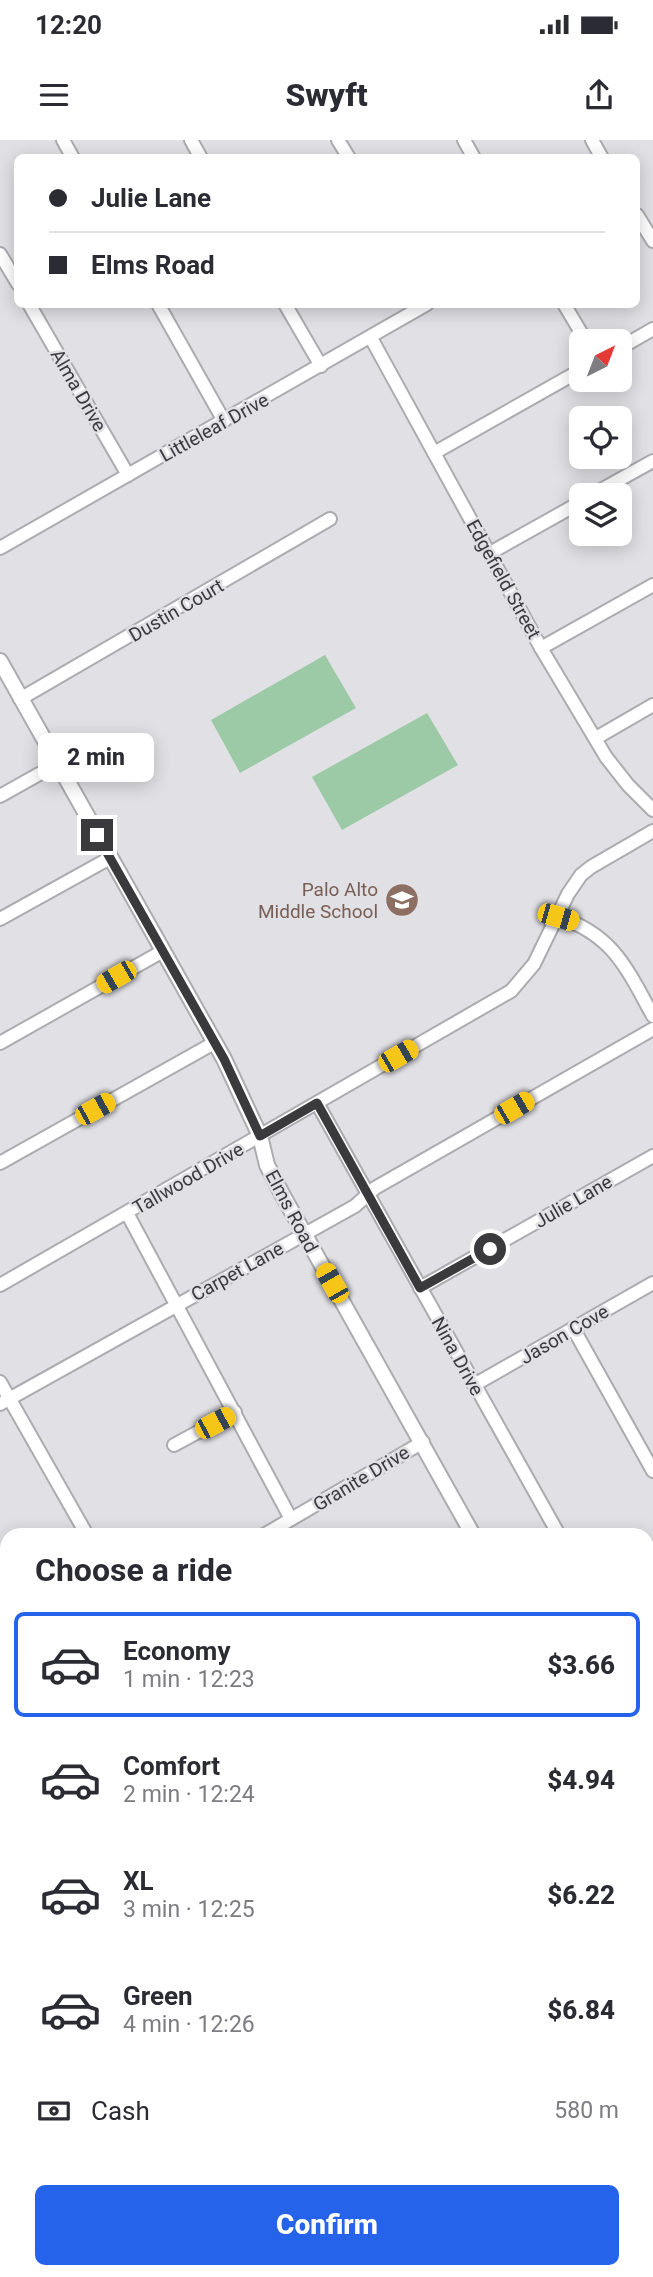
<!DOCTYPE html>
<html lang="en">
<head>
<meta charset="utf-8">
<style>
  body { margin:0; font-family:Roboto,sans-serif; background:#f7f7f7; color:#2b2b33; height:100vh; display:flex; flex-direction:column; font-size:26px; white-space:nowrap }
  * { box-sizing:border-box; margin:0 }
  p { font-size:23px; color:#7c7c81 }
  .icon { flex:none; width:38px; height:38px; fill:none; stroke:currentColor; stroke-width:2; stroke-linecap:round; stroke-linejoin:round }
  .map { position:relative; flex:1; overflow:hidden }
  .panel { position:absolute; left:0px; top:1388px; width:654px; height:751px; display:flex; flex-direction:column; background:#fff; border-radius:21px 21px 0 0; box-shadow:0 4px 18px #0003 }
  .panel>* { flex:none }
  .guide { position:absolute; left:14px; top:14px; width:626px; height:154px; border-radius:10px; box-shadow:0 4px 18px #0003; display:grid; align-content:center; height:154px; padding:0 35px; background:#fff }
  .needle { width:46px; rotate:42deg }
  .controls { position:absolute; left:569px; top:189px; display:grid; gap:14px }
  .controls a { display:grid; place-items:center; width:63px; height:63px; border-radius:10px; background:#fff; box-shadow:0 4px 18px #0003; font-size:35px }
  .end { position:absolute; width:32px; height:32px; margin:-16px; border:9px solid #3a3a3c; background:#fff; box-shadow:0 0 0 4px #fff }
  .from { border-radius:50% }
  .bubble { position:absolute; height:49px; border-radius:10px; background:#fff; box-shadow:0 4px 18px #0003; font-size:23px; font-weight:800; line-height:49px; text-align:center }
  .car { position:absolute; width:21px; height:42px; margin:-21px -10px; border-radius:9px; box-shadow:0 0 5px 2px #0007; background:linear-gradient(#f5c518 24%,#345 0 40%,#f5c518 0 76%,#345 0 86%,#f5c518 0) }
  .guide b { display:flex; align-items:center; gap:24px; height:66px; font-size:26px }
  .guide b+b { border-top:2px solid #e1e1e2 }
  .guide i { width:18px; height:18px; background:#2b2b33 }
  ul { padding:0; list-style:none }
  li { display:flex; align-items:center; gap:21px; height:105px; margin:0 14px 10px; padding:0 21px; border:4px solid transparent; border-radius:10px }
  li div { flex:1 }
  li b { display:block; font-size:26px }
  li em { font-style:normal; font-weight:800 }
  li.on { border-color:#2563eb }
  li>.icon { width:63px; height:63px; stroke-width:1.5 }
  h2 { padding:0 35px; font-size:32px; line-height:84px }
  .pay { display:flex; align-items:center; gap:18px; height:77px; padding:0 35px; font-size:26px }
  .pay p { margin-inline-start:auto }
  .primary-button { display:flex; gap:14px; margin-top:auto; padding:14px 35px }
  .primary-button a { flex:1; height:80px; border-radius:10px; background:#2563eb; color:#fff; font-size:28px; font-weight:800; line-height:80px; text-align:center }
  .status { display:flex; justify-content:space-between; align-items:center; height:49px; padding:0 35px; background:#fff; direction:ltr }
  .status svg { height:19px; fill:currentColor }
  header { display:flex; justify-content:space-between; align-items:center; height:91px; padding:0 35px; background:#fff; font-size:32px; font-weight:800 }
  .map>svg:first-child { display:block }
  .green { fill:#9dcaa6 }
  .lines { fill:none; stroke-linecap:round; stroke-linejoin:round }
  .stream { stroke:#49859e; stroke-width:2.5 }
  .minor-casing { stroke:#ababb0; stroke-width:16 }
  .major-casing { stroke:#ababb0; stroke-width:18 }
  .minor { stroke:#fff; stroke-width:12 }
  .major { stroke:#fff; stroke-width:14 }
  .route { stroke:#3a3a3c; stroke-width:9 }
  .labels { text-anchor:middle; stroke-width:5; stroke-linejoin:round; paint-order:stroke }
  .street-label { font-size:19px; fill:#3a3a3c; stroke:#e0e0e5 }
  .education-label { font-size:19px; fill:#785e54; stroke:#e0e0e5; text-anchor:end }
</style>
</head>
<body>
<div class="status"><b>12:20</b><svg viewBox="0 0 49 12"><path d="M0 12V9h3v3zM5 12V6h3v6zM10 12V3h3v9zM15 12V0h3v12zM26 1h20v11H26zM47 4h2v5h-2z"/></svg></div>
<header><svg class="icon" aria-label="menu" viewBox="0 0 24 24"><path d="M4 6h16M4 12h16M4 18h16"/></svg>Swyft<svg class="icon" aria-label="share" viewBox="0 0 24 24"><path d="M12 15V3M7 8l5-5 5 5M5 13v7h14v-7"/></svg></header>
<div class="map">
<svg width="653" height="2137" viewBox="0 0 653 2137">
  <rect width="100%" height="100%" fill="#e0e0e5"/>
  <g class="green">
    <path d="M325,515l31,53 -116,65 -29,-53z"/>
    <path d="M427,573l31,52 -116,65 -30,-53z"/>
  </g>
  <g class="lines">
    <g class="stream">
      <path d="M648,1666l5,8"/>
      <path d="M650,1856l3,-1"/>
    </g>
    <g class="minor-casing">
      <g id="minor">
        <path d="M63,0l10,18"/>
        <path d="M191,0l10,18"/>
        <path d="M338,0l11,18"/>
        <path d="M464,0l10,18"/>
        <path d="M592,0l10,18"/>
        <path d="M637,75l16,26"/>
        <path d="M0,114l18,30"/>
        <path d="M29,164l99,171"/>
        <path d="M158,164l66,117"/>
        <path d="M285,164l36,62"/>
        <path d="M564,164l22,37"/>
        <path d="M371,198l170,310 65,109 22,28 25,25"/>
        <path d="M620,208l33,-19"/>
        <path d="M434,313l147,-83"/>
        <path d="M592,355l61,-34"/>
        <path d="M0,408l427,-244"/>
        <path d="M490,413l91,-51"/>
        <path d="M541,508l112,-63"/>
        <path d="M20,559l310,-180"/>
        <path d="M596,598l57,-33"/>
        <path d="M0,656l57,-32"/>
        <path d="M558,777c55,17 69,52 95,99"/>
        <path d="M0,779l110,-61"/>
        <path d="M0,903l163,-92"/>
        <path d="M317,963l242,432"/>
        <path d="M0,1023l214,-120"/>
        <path d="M127,1073l164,306"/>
        <path d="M0,1145l511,-294 23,-27 34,-70 13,-19 10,-8 62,-36"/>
        <path d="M420,1148l233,-132"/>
        <path d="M573,1188l80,143"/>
        <path d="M0,1242l87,153"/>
        <path d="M474,1245l179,-102"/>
        <path d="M0,1264l355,-198 20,-18 278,-159"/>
        <path d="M174,1305l61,-33"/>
        <path d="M264,1395l159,-93"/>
        <path d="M648,1449l5,-3"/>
        <path d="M0,1494l7,12"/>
        <path d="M0,1577l7,-4"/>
        <path d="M0,1704l7,-4"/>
        <path d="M0,1897l7,12"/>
        <path d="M0,2088l7,-4"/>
        <path d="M648,2091l5,-3"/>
        <path d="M248,2132l3,5"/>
        <path d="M502,2132l3,5"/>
        <path d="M567,2137l10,-5"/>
      </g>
    </g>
    <g class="major-casing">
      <g id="major">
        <path d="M0,521l224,398 36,77 7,29 15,29 191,341"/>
        <path d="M648,1876l5,10"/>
      </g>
    </g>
    <use href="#minor" class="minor"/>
    <use href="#major" class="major"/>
  </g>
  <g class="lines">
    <path class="route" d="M97,695l127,224 36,77 57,-33 103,185 70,-39"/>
  </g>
  <defs>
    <g id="school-disc" transform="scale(1.75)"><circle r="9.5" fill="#8d6e63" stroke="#e0e0e5"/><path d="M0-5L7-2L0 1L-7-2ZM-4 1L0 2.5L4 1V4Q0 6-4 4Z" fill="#fff"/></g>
  </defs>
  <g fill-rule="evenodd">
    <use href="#school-disc" x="402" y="760"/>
  </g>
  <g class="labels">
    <g class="street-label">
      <text transform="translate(79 250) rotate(60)" y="7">Alma Drive</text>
      <text transform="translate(214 287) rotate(-29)" y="7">Littleleaf Drive</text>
      <text transform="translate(504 439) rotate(61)" y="7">Edgefield Street</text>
      <text transform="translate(176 470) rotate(-30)" y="7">Dustin Court</text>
      <text transform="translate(188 1038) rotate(-30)" y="7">Tallwood Drive</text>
      <text transform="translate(573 1061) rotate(-30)" y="7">Julie Lane</text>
      <text transform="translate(292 1071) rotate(62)" y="7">Elms Road</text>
      <text transform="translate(237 1131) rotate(-29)" y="7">Carpet Lane</text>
      <text transform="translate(564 1194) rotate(-30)" y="7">Jason Cove</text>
      <text transform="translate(458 1216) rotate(61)" y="7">Nina Drive</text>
      <text transform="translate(361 1338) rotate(-31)" y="7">Granite Drive</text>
    </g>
    <g class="education-label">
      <text x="378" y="756">Palo Alto<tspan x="378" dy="22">Middle School</tspan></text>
    </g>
  </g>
</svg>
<div class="controls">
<a><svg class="needle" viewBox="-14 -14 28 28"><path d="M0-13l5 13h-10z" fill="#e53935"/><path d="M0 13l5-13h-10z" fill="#7c7c81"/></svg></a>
<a><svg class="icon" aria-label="locate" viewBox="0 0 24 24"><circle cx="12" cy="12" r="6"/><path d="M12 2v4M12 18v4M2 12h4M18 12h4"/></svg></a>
<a><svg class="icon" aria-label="layers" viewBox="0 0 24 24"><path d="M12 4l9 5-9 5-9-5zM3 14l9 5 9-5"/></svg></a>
</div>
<i class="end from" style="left:490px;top:1109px"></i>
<i class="end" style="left:97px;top:695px"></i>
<div class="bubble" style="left:38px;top:593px;width:116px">2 min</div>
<i class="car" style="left:558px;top:777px;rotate:106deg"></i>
<i class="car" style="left:116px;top:837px;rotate:240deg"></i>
<i class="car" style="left:398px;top:916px;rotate:60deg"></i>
<i class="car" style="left:514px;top:968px;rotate:60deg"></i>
<i class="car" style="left:95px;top:969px;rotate:61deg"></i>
<i class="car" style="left:332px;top:1143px;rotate:330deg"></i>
<i class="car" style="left:215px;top:1283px;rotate:62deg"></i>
<div class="guide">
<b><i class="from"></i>Julie Lane</b>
<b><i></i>Elms Road</b>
</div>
<section class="panel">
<h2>Choose a ride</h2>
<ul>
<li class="on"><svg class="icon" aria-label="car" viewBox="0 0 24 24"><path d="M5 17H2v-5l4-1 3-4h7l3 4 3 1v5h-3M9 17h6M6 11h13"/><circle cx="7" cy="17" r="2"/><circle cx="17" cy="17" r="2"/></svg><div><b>Economy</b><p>1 min · 12:23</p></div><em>$3.66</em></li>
<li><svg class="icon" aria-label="car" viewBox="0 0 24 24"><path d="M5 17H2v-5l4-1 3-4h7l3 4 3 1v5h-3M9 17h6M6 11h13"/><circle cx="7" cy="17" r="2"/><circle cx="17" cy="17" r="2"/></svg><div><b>Comfort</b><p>2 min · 12:24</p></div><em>$4.94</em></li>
<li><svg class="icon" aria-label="car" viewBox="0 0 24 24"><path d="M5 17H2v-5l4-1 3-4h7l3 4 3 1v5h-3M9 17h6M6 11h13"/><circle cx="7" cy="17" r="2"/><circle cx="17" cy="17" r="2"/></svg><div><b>XL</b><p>3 min · 12:25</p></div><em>$6.22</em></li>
<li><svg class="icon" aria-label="car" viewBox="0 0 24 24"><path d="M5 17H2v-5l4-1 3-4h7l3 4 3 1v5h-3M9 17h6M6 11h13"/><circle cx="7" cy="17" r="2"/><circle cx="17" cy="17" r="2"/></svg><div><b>Green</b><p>4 min · 12:26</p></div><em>$6.84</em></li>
</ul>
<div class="pay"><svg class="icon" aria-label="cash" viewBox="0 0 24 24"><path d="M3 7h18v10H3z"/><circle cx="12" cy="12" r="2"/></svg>Cash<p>580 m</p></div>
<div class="primary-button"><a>Confirm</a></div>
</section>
</div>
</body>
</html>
